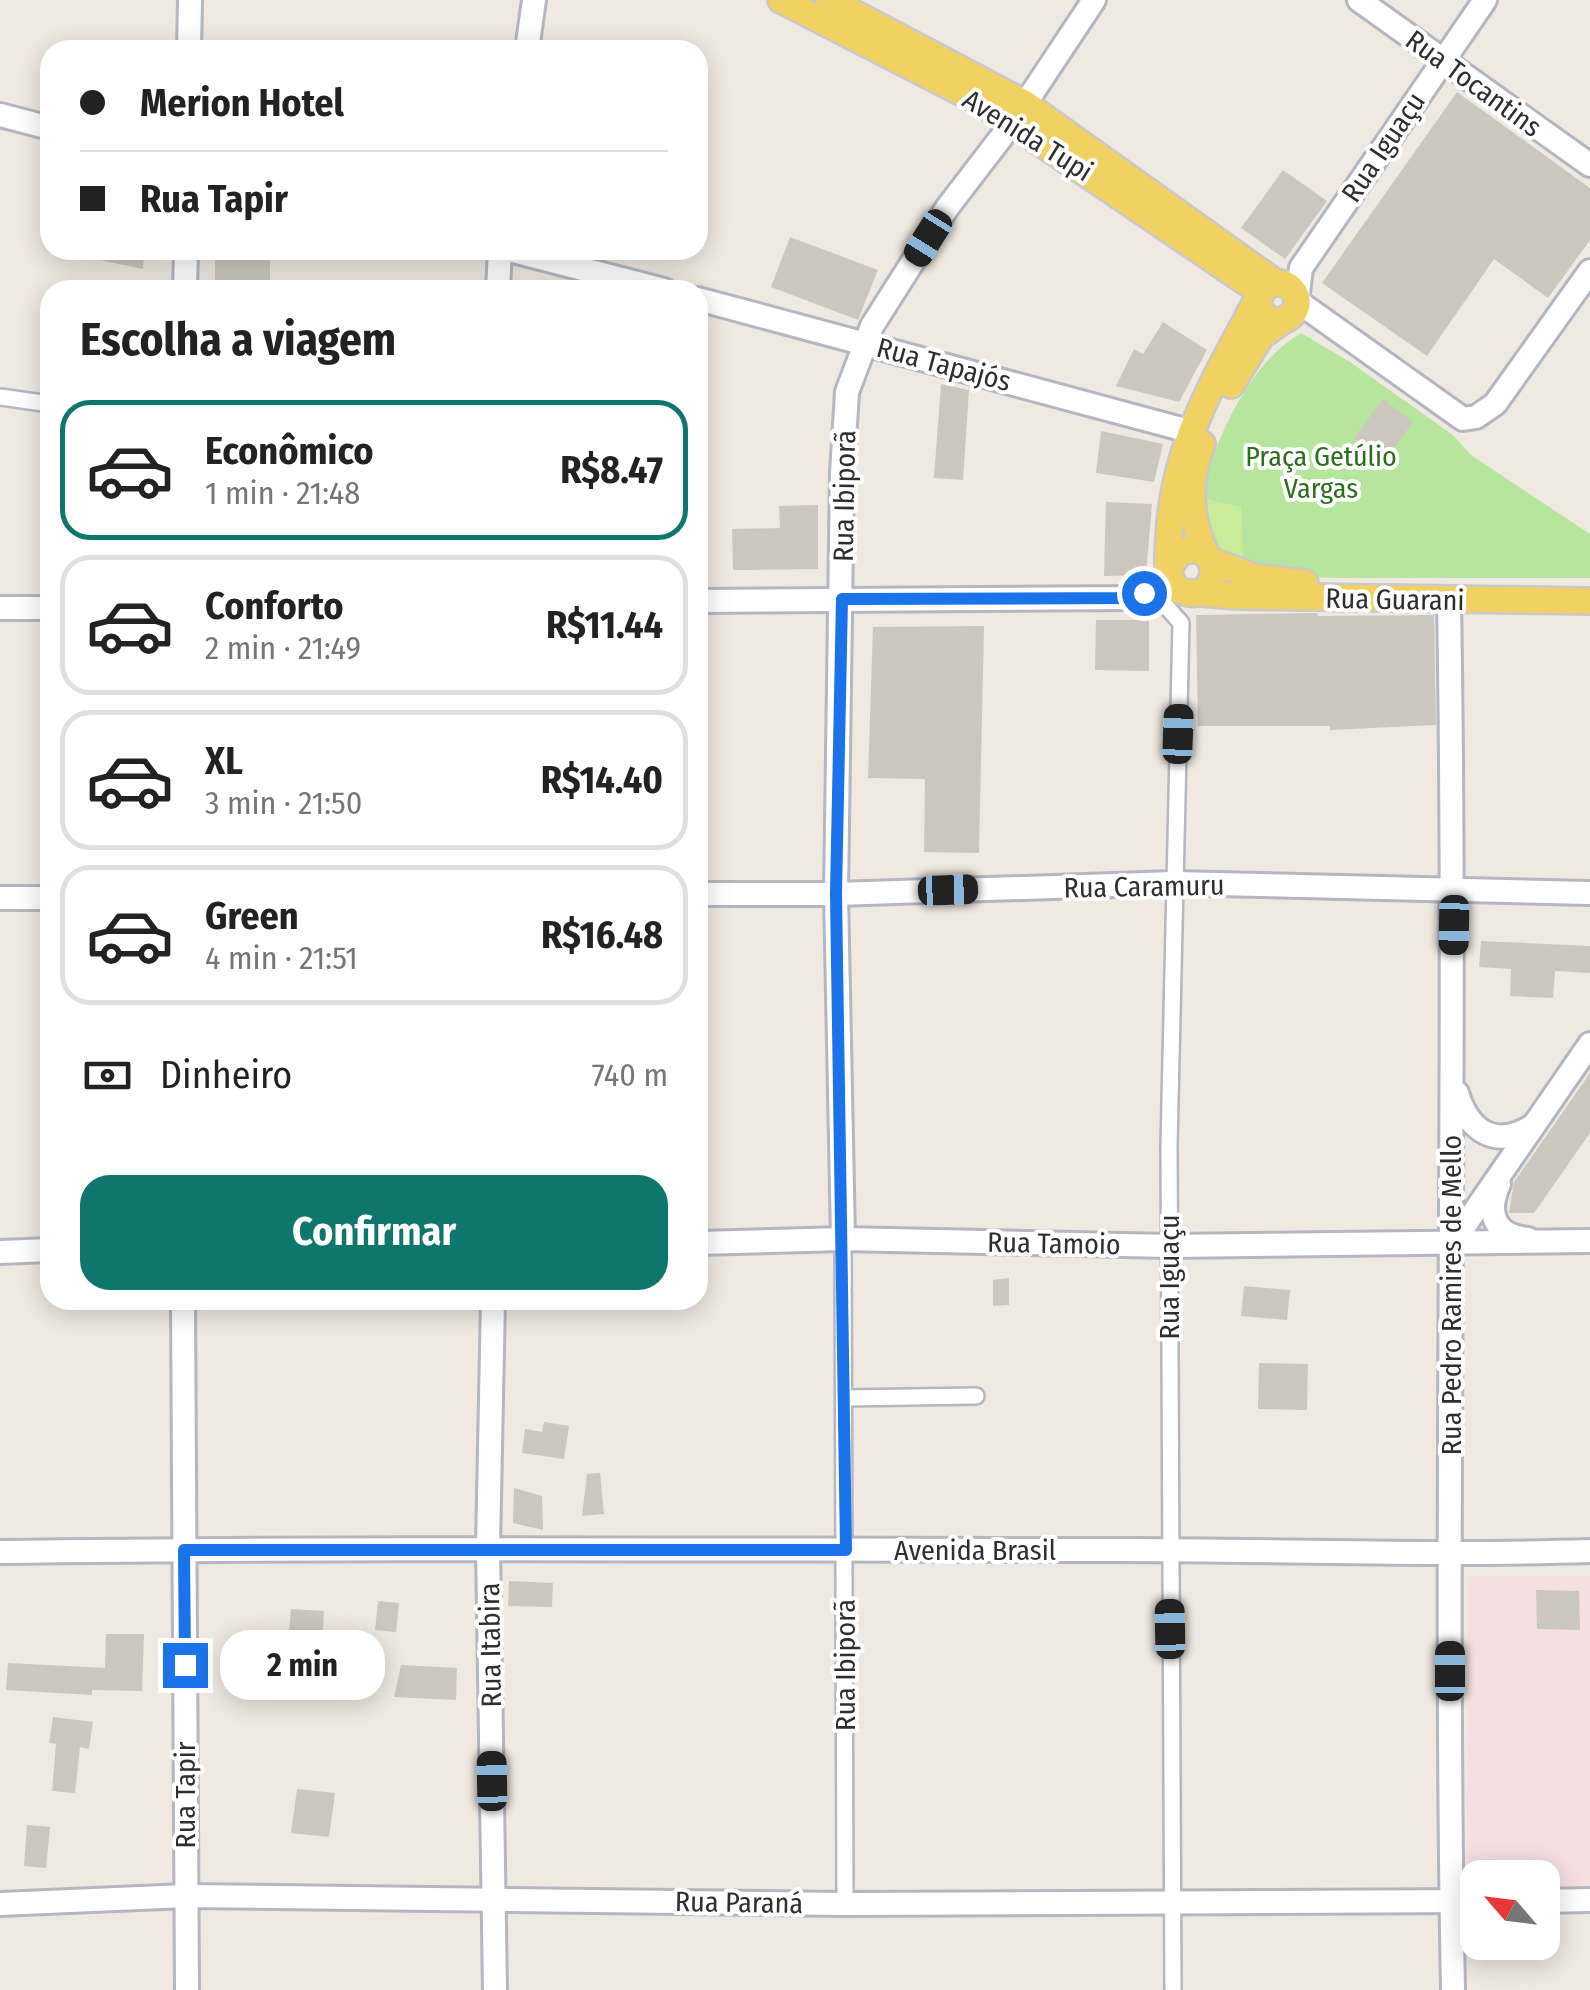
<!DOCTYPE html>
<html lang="pt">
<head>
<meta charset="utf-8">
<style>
  body { margin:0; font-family:"Fira Sans Condensed",sans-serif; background:#f2f2f2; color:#222; height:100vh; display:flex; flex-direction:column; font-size:38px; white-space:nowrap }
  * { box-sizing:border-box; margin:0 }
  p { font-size:32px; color:#767676 }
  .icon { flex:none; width:55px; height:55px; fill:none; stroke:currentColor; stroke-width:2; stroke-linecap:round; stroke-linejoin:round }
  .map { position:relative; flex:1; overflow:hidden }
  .details { position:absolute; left:40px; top:280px; width:668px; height:1030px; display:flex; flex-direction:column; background:#fff; border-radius:30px; box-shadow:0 5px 25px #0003 }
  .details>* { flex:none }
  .banner { position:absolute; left:40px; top:40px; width:668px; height:220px; border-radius:30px; box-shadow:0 5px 25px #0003; display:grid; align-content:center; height:220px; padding:0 40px; background:#fff }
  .needle { width:65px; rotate:298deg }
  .buttons { position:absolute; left:1460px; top:1860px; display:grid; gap:20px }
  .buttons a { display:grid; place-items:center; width:100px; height:100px; border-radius:20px; background:#fff; box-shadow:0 5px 25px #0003; font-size:50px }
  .end { position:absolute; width:45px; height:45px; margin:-22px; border:12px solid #1a73e8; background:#fff; box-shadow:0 0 0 5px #fff }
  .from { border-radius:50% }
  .bubble { position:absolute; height:70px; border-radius:30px; background:#fff; box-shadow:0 5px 25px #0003; font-size:32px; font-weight:700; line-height:70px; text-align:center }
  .car { position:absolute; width:30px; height:60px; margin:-30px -15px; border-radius:12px; box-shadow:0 0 8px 2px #0007; background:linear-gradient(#222 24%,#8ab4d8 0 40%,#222 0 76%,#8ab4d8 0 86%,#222 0) }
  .banner b { display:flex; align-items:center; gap:35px; height:95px; font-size:38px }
  .banner b+b { border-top:2px solid #e0e0e0 }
  .banner i { width:25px; height:25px; background:#222 }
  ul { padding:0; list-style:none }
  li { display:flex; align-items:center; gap:30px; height:140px; margin:0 20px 15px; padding:0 20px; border:5px solid #e0e0e0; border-radius:30px }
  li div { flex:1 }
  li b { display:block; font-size:38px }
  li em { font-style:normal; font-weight:700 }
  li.on { border-color:#0f766e }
  li>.icon { width:90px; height:90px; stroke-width:1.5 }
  h2 { padding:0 40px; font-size:45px; line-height:120px }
  .pay { display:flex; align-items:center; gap:25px; height:110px; padding:0 40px; font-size:38px }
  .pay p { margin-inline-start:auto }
  .action { display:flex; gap:20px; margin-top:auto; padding:20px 40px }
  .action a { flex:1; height:115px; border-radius:30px; background:#0f766e; color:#fff; font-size:40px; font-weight:700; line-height:115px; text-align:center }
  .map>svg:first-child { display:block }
  .medical { fill:#f5dfe0 }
  .green { fill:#b6e59e }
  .pitch { fill:#c9ec9a }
  .building { fill:#cbc7bf }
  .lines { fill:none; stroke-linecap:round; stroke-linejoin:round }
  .street-casing { stroke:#b4b7c1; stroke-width:20 }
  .secondary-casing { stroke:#b4b7c1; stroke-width:28 }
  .primary-casing { stroke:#c9c9c9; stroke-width:30 }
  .street { stroke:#fff; stroke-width:15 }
  .secondary { stroke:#fff; stroke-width:22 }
  .primary { stroke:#f2d163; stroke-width:25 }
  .route { stroke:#1a73e8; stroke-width:12 }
  .labels { text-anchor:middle; stroke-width:8; stroke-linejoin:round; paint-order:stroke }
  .street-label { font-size:28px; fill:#2e2e2e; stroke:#fff }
  .park-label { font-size:28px; fill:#2c6e1b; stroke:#fff }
</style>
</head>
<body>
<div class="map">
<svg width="1590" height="1990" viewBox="0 0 1590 1990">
  <rect width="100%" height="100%" fill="#efe9e1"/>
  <path class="medical" d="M1590,1576v312h-47l-1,-10h-64l-1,11 -10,1 1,-313z"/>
  <path class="green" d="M1301,333l49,29 103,73 18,20 119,79v44h-253l-57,-2 -36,-7 -43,-71c13,-57 48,-135 100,-165z"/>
  <path class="pitch" d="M1201,498l40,9 3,62c-36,-17 -35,-36 -43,-71z"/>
  <g class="building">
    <path d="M1457,92l133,96v52l-42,58 -54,-39 -67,97 -105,-73z"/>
    <path d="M1283,170l44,31 -42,58 -44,-31z"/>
    <path d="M790,237l88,33 -20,50 -87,-33z"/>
    <path d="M86,250h58l-1,19 -58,-12z"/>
    <rect x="215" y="250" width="55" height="40"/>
    <path d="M1163,322l44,28 -28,52 -63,-16 18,-37 9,5z"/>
    <path d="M941,384l28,6 -6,90 -29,-2z"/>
    <path d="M1383,399l30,23 -34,46 -13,-9 6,-8 -18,-13z"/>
    <path d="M1101,431l62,13 -9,38 -58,-9z"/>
    <path d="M1106,502l46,2 -6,71 -42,1z"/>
    <path d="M818,505v64l-85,1 -1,-41 48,-1 -1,-22z"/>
    <path d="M1317,613l1,3 116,-1 2,110 -106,5v-4h-132l-2,-111z"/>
    <path d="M1096,620h53v51l-54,-1z"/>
    <path d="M984,626l-5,227 -55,-1 1,-73 -57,-1 5,-151z"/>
    <path d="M1481,941l109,5v27l-35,-2 -2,27 -43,-2 1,-27 -32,-2z"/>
    <path d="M1590,1073v60l-56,80h-25l5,-31z"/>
    <path d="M1009,1278v27l-16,1v-26z"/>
    <path d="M1244,1286l46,4 -3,30 -46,-4z"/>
    <path d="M1259,1363l49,1 -1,46 -49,-1z"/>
    <path d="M544,1422l25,4 -5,33 -42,-6 3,-24 17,3z"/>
    <path d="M600,1473l4,41 -22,2 5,-42z"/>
    <path d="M514,1488l28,8 1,34 -30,-7z"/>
    <path d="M509,1581l44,2 -1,24 -44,-1z"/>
    <path d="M1536,1590l43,1 1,39 -43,-1z"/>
    <path d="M378,1601l21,2 -3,29 -21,-2z"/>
    <path d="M291,1609l33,2 -2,35 -17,-1 1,-12 -17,-1z"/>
    <path d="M106,1634h38l-2,57 -50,-1v5l-86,-5 2,-27 97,5z"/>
    <path d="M401,1665l56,3 -1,32 -62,-3z"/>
    <path d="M53,1717l40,5 -4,27 -9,-2 -5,46 -23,-2 4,-47 -7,-1z"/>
    <path d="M297,1789l38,4 -6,44 -38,-4z"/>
    <path d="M27,1825l23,2 -4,41 -22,-2z"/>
  </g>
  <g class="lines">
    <g class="street-casing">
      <g id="street">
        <path d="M0,397l50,7"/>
        <path d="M1136,598l29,7 16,18 -12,522 4,845"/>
        <path d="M843,1239l2,665"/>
        <path d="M845,1398l131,-2"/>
      </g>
    </g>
    <g class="secondary-casing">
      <g id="secondary">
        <path d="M1359,0l231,165"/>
        <path d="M1485,0l-184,268 -4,33 166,118 13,-2 19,-13 95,-133"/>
        <path d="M189,50l1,-50"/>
        <path d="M527,50l7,-50"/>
        <path d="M0,115l50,13"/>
        <path d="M509,250l155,40"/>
        <path d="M185,290l1,-40"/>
        <path d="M498,290l2,-40"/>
        <path d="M698,299l491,132"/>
        <path d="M1449,600c8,463 -5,927 4,1390"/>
        <path d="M698,601l434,-3 23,-9 14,-21"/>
        <path d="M0,608h50"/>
        <path d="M698,894h138l338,-11 416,10"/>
        <path d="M0,898h50"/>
        <path d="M1457,1093c12,39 39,57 77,32"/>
        <path d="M1499,1184c-13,29 -5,52 29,55"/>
        <path d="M843,1239l-7,-345 6,-421 5,-81 25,-66 75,-118 66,-86 81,-122"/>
        <path d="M698,1243l145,-4 327,7 420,-5"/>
        <path d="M1452,1244l138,-200"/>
        <path d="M0,1252l50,-2"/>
        <path d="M183,1300l4,690"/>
        <path d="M493,1300l-5,247 7,443"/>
        <path d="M0,1552c373,-5 746,-2 1119,-2 157,0 314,6 471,1"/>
        <path d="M1542,1901l48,-1"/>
        <path d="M0,1904l186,-8 659,8 633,-3"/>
      </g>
    </g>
    <g class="primary-casing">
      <g id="primary">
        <path d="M781,0l201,103 279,189c-42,81 -88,151 -92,245 -1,18 -4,39 8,52 45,23 50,-55 2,-36l-10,15"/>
        <path d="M829,0l195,103 252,180"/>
        <circle cx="1278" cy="302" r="19"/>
        <path d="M1231,385l30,-49 24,-17"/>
        <path d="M1202,444c-15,35 -13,77 5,111"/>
        <path d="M1212,561l42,16 51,6"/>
        <path d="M1200,593l38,3 352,5"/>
      </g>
    </g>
    <use href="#street" class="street"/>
    <use href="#secondary" class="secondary"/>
    <use href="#primary" class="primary"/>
  </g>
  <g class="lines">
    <path class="route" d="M185,1665l-1,-115h662l-10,-656 6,-295 290,-1 12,-5"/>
  </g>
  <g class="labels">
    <g class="street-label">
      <text transform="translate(1474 83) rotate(36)" y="10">Rua Tocantins</text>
      <text transform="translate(1028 135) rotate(32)" y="10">Avenida Tupi</text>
      <text transform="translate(1383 147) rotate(-56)" y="10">Rua Iguaçu</text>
      <text transform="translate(944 364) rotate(15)" y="10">Rua Tapajós</text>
      <text transform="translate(844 496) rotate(-89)" y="10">Rua Ibiporã</text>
      <text transform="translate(1395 599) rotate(1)" y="10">Rua Guarani</text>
      <text transform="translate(1144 886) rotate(-1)" y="10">Rua Caramuru</text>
      <text transform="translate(1054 1243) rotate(1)" y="10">Rua Tamoio</text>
      <text transform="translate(1169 1277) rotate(-90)" y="10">Rua Iguaçu</text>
      <text transform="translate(1451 1295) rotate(-90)" y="10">Rua Pedro Ramires de Mello</text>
      <text x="975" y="1560">Avenida Brasil</text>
      <text transform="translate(490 1645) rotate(-91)" y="10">Rua Itabira</text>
      <text transform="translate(845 1665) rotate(-90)" y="10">Rua Ibiporã</text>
      <text transform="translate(185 1795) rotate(-90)" y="10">Rua Tapir</text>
      <text transform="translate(739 1902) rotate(1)" y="10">Rua Paraná</text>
    </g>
    <g class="park-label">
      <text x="1321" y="466">Praça Getúlio<tspan x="1321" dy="32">Vargas</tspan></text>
    </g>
  </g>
</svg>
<div class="buttons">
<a><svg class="needle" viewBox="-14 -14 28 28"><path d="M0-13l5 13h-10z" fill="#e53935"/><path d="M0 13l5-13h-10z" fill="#767676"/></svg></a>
</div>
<i class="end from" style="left:1144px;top:593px"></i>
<i class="end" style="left:185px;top:1665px"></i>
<div class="bubble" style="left:220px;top:1630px;width:165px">2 min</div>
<i class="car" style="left:928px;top:238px;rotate:212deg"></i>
<i class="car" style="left:1178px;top:734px;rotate:2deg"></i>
<i class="car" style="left:948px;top:890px;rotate:88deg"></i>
<i class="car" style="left:1454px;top:925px;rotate:181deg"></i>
<i class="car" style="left:1170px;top:1629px;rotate:359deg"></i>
<i class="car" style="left:1450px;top:1671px;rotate:0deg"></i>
<i class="car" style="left:492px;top:1781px;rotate:359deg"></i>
<div class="banner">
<b><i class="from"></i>Merion Hotel</b>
<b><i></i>Rua Tapir</b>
</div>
<section class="details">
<h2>Escolha a viagem</h2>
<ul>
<li class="on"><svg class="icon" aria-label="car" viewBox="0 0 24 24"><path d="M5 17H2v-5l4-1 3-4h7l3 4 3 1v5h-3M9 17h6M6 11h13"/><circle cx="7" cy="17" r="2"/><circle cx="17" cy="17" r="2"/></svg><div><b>Econômico</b><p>1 min · 21:48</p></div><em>R$8.47</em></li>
<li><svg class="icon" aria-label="car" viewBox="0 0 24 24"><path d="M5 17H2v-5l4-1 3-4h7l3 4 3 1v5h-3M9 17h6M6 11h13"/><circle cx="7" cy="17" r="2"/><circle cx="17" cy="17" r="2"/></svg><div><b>Conforto</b><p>2 min · 21:49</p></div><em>R$11.44</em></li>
<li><svg class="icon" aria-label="car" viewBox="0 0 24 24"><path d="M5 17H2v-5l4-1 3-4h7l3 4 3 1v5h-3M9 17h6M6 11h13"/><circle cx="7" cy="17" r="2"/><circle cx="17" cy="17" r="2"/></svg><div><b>XL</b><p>3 min · 21:50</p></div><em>R$14.40</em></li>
<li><svg class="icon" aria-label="car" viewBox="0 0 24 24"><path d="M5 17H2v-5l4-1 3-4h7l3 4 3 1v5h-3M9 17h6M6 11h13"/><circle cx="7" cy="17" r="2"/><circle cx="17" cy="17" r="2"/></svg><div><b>Green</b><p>4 min · 21:51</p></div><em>R$16.48</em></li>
</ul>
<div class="pay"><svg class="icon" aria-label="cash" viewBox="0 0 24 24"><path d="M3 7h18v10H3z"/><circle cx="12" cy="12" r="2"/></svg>Dinheiro<p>740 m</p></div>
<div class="action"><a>Confirmar</a></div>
</section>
</div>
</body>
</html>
